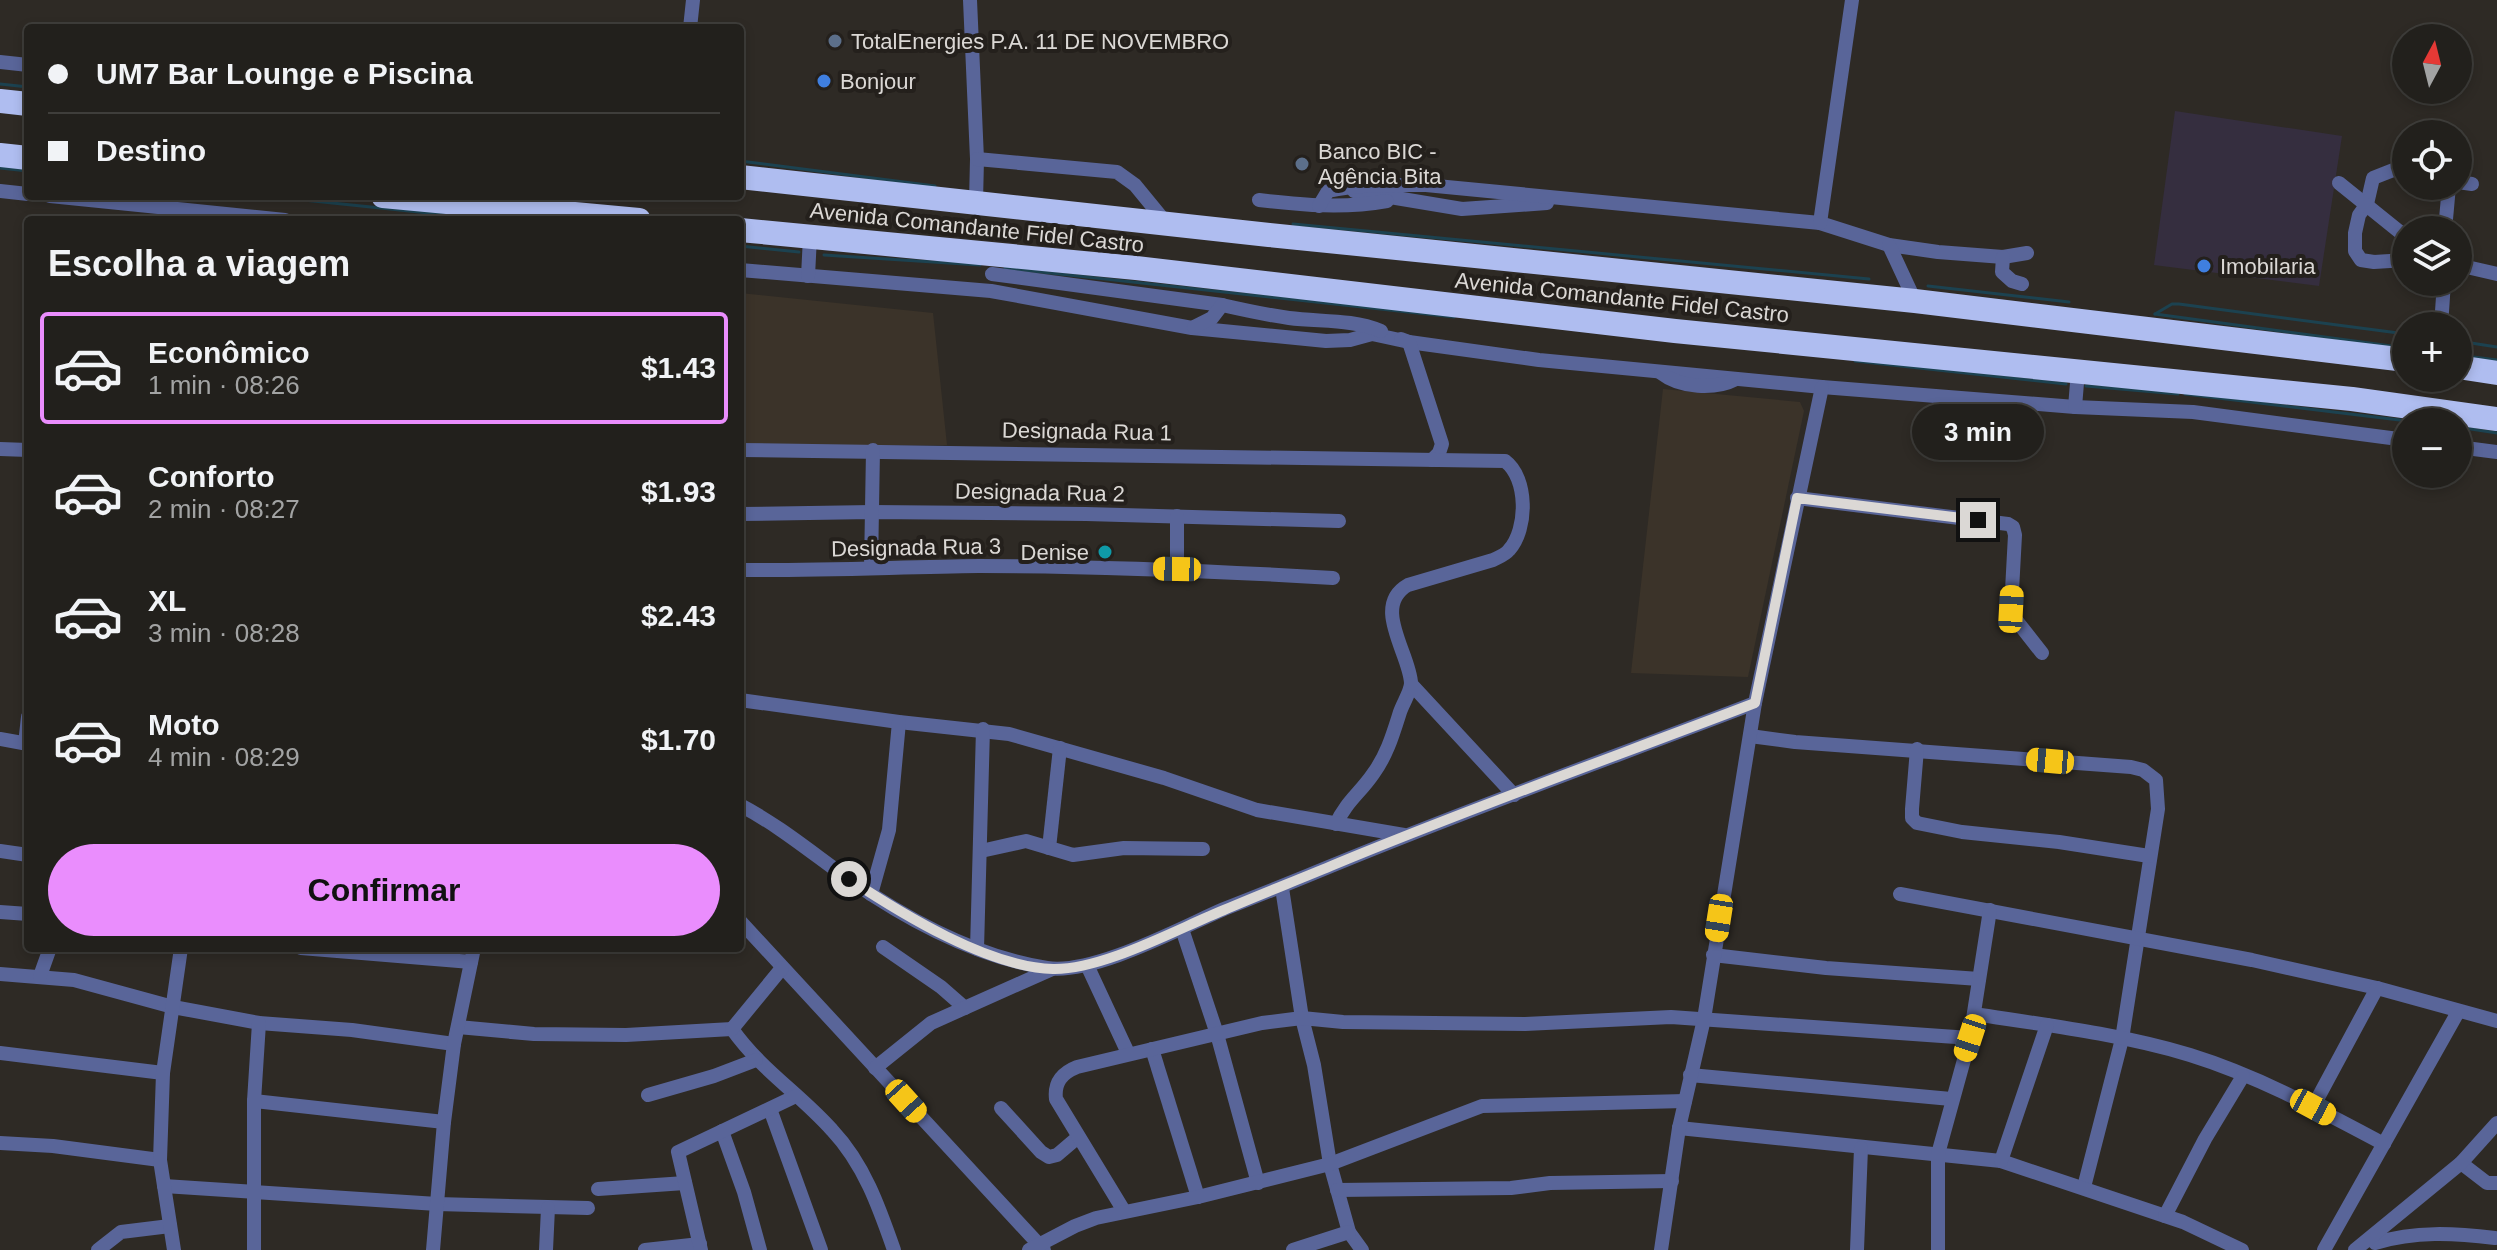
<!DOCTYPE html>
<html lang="pt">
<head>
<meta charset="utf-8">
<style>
  body { margin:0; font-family:Helvetica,sans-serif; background:#2e2d29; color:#f1f3f6; height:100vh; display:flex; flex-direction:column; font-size:30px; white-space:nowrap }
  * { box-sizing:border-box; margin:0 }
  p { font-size:26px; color:#a2a3a3 }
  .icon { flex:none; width:44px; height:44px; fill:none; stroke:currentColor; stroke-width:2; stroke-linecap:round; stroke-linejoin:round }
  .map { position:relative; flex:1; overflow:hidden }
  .side { position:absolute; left:24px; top:216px; width:720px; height:736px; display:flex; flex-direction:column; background:#22201c; border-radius:8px; box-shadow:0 4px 12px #0003,0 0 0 2px #3f3e3b }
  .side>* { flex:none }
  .hud { position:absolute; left:24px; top:24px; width:720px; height:176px; border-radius:8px; box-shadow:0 4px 12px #0003,0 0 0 2px #3f3e3b; display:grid; align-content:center; height:176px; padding:0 24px; background:#22201c }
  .needle { width:52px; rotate:7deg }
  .controls { position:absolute; left:2392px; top:24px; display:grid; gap:16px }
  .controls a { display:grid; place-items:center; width:80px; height:80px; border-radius:50%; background:#22201c; box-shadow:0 4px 12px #0003,0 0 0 2px #3f3e3b; font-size:40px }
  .end { position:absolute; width:36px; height:36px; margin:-18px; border:10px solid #dbd8d5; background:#111; box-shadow:0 0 0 4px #111 }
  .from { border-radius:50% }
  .bubble { position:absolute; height:56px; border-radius:28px; background:#22201c; box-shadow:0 4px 12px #0003,0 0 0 2px #3f3e3b; font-size:26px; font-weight:700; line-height:56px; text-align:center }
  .car { position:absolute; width:24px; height:48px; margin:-24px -12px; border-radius:10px; box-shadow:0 0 6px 2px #0007; background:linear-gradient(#f5c518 24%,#345 0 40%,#f5c518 0 76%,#345 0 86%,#f5c518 0) }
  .hud b { display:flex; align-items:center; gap:28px; height:76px; font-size:30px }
  .hud b+b { border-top:2px solid #3f3e3b }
  .hud i { width:20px; height:20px; background:#f1f3f6 }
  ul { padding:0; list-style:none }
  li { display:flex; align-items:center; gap:24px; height:112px; margin:0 16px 12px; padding:0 8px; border:4px solid transparent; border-radius:8px }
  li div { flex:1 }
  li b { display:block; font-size:30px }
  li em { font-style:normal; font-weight:700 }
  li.current { border-color:#ea8dfd }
  li>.icon { width:72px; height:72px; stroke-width:1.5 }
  h2 { padding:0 24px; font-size:36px; line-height:96px }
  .cta { display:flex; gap:16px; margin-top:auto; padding:16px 24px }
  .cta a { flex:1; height:92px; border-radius:48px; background:#ea8dfd; color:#111; font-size:32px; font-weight:700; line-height:92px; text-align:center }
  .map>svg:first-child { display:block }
  .commercial { fill:#352e3f }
  .built { fill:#3b3329 }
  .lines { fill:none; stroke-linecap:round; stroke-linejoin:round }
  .stream { stroke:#1c4250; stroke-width:3 }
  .minor { stroke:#596599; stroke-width:14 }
  .motorway { stroke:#afbdf0; stroke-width:24 }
  .route { stroke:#dbd8d5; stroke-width:10 }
  .service-dot { fill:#5c6f8a; stroke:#24201c; stroke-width:3 }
  .shop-dot { fill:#3f7fe0; stroke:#24201c; stroke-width:3 }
  .culture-dot { fill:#0f9aa8; stroke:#24201c; stroke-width:3 }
  .labels { text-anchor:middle; stroke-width:8; stroke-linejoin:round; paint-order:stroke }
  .poi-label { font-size:22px; fill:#dbd8d5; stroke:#24201c; text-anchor:start }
  .street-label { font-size:22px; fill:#dbd8d5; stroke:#24201c }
</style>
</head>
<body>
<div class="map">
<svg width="2497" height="1250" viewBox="0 0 2497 1250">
  <rect width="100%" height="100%" fill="#2e2a25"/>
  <path class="commercial" d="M2175,111l167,25 -23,150 -165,-21z"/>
  <g class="built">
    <path d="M740,293l193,20 14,132h-207z"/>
    <path d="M1663,389l137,13 4,9 -56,266 -117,-4z"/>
  </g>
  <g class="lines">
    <g class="stream">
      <path d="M0,84l28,3"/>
      <path d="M740,161l195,25"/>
      <path d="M0,168l28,3"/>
      <path d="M265,196l202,21"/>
      <path d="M490,220h3"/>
      <path d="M1293,224l576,55"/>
      <path d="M740,246l59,6"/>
      <path d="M824,255l156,10"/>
      <path d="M1005,268l449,49"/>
      <path d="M1928,286l141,16"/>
      <path d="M2155,314l17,-10h7l227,30"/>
      <path d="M2155,314l251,34"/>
      <path d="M2458,341l39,6"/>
      <path d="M2458,355l39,5"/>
      <path d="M1855,361l211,23"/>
      <path d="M2086,386l92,8"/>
      <path d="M2185,394l231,28"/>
      <path d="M2458,427l39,6"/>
    </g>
    <g class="minor">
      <path d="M970,0l7,159 -1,43"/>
      <path d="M690,28l3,-28"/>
      <path d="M0,62l28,3"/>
      <path d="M977,159l140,13 18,13 32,39"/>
      <path d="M2406,165l-33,13 -6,26 -8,11 -4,18v18l6,9 13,2 32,-2"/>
      <path d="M2458,182l14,2"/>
      <path d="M2339,183l67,54"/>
      <path d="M0,191l28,3"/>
      <path d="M1354,191l108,18 85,-6"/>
      <path d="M50,196l235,24"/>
      <path d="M1259,200c44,5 84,9 128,1"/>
      <path d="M1319,206l9,-15c32,-7 64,-6 98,-6l394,38 69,22 49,7 65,5 24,-4"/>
      <path d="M1820,223l32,-223"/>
      <path d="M2445,230l4,-44"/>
      <path d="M1889,245l26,56"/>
      <path d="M2003,257l-1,15 10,9 10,3"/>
      <path d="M2458,265l39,9"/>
      <path d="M740,270l251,21 201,37 134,13 24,-1 22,-6 37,8 130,18 283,27 253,20 118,5 213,28"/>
      <path d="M992,274l230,31"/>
      <path d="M808,276l2,-39"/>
      <path d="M2441,326l3,-44"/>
      <path d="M1194,327l18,-9 10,-13c22,5 45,10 67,13 33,4 62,1 92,13"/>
      <path d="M1401,339l8,3 33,102 -3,9 -7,7"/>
      <path d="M1661,373c19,15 54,17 75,6"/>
      <path d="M2075,407l3,-36"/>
      <path d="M2458,447l39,5"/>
      <path d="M0,449l28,1"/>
      <path d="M740,450l765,11c23,17 23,68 4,89 -4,5 -10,7 -16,10l-85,25c-37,21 2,69 3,98 0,8 -8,20 -11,29 -7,22 -13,43 -27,62 -13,19 -27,28 -37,50"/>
      <path d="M1797,498l211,26 5,3 2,8 -4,74 5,11 26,33"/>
      <path d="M740,514l132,-2 214,2 253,7"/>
      <path d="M871,568l2,-118"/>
      <path d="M1177,569v-53"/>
      <path d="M740,570c80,1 159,-3 239,-4 118,0 236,5 354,12"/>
      <path d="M1411,684l103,111"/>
      <path d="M740,700l159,22 110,12 155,44 93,32 147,25"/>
      <path d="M1750,736l45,6 336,25 12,3 13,10 2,29 -36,230 -38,148"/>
      <path d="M0,739l28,5"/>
      <path d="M25,744l3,-27"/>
      <path d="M1917,749l-5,60v9l5,5 45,9 97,10 90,14"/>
      <path d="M740,805c40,21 73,49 110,75 59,41 126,77 197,88 47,7 133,-40 177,-59 36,-14 71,-28 107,-43 140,-58 283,-109 424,-163"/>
      <path d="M1049,848l11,-100"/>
      <path d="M0,851l28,4"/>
      <path d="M981,851l45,-10 47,14 51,-7 79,1"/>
      <path d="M1282,888l20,130 12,47 16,99 19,68 13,18"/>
      <path d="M871,894l18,-64 10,-108"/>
      <path d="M1900,894l352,66 125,28 120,33"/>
      <path d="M0,912l28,2"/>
      <path d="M740,921l304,329"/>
      <path d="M1182,929l35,105 41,149"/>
      <path d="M883,947l58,40 24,21"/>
      <path d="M301,948l170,14"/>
      <path d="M977,949l6,-220"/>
      <path d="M1713,955l113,13 153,11"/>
      <path d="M1087,965l41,88"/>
      <path d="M0,974l74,6 99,27 86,16 93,7 102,14"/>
      <path d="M40,976l10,-28"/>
      <path d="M1974,1014c72,11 146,20 216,41 68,21 132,56 194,89"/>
      <path d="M458,1027l76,7 92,1 106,-6c30,42 67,64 100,101 32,34 47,77 62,120"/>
      <path d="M732,1029l50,-61"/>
      <path d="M1152,1049l46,148"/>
      <path d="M0,1053l163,20"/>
      <path d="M875,1068l56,-45 121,-54"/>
      <path d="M1690,1075l261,24"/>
      <path d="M648,1095l66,-19 42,-16"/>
      <path d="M254,1101l190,21"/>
      <path d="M2313,1107l64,-119"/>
      <path d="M1001,1108l40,44 8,5 8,-2 20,-17"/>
      <path d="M770,1109l51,141"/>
      <path d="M1679,1128l322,33 182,61 59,28"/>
      <path d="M722,1131l22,61 16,58"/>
      <path d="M0,1143l53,3 107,14"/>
      <path d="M2001,1161l46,-136"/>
      <path d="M2461,1163l26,20h10"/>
      <path d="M164,1186l273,18 151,4"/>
      <path d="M598,1189l87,-6"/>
      <path d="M1337,1190l174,-2 39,-5 122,-2"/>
      <path d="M1124,1211l-68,-112c-2,-17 6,-26 21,-32l185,-44 40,-5 41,4 182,2 146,-7 299,21"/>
      <path d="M2165,1216l40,-77 38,-63"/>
      <path d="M2375,1243c41,-12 78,-10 120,-5"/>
      <path d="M98,1250l23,-18 49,-6"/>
      <path d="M174,1250l-14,-90 3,-87 18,-125"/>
      <path d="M254,1250v-149l5,-78"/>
      <path d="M433,1250l11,-128 10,-78 20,-96"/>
      <path d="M546,1250l2,-42"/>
      <path d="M645,1250l55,-6"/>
      <path d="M701,1250l-23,-98 118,-56"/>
      <path d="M1029,1250l46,-24 21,-8 102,-21 132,-33 152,-58 203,-5"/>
      <path d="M1293,1250l56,-18"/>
      <path d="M1661,1250l18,-122 25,-109 51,-316 67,-316"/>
      <path d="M1857,1250l4,-102"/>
      <path d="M1938,1250v-96l32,-116 20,-128"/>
      <path d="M2324,1250l134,-238"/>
      <path d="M2355,1250l106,-87 36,-40"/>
    </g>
    <g class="motorway">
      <path d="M0,101l28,3"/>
      <path d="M0,155l28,3"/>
      <path d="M740,177l529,58 646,66 491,59"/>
      <path d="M383,196l256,24"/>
      <path d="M740,230l396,38 539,63 677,68 145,20"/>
      <path d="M2458,367l39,6"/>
    </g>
  </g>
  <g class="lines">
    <path class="route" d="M849,879c53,35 139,88 204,90 50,1 124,-40 171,-59 35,-15 71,-29 107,-44 139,-58 283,-109 424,-163l42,-205 181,22"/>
  </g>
  <g class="service-dot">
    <circle cx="835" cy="41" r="8"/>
    <circle cx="1302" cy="164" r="8"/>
  </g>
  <g class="shop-dot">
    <circle cx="824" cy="81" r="8"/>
    <circle cx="2204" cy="266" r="8"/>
  </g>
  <circle class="culture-dot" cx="1105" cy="552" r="8"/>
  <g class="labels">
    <g class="poi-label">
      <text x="851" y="49">TotalEnergies P.A. 11 DE NOVEMBRO</text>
      <text x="840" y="89">Bonjour</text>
      <text x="1318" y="159">Banco BIC -<tspan x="1318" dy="25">Agência Bita</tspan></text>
      <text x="2220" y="274">Imobilaria</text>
      <text x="1089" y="560" text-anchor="end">Denise</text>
    </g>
    <g class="street-label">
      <text transform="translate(977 227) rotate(6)" y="8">Avenida Comandante Fidel Castro</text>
      <text transform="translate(1622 297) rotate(6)" y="8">Avenida Comandante Fidel Castro</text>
      <text transform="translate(1087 431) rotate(1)" y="8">Designada Rua 1</text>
      <text transform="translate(1040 492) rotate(1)" y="8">Designada Rua 2</text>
      <text transform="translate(916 547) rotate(-1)" y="8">Designada Rua 3</text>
    </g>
  </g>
</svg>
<div class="controls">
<a><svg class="needle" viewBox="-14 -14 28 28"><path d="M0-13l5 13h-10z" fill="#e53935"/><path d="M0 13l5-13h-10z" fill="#a2a3a3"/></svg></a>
<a><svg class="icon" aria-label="locate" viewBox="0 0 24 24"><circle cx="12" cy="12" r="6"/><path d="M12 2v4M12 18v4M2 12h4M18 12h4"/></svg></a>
<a><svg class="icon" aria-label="layers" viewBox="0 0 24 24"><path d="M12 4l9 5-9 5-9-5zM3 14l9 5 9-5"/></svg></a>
<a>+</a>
<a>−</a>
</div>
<i class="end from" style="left:849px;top:879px"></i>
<i class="end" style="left:1978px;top:520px"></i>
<div class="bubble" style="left:1912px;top:404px;width:132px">3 min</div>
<i class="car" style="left:1177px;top:569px;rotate:271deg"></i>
<i class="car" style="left:2011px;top:609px;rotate:3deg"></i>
<i class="car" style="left:2050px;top:761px;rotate:275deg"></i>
<i class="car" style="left:1719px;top:918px;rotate:189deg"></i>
<i class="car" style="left:1970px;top:1038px;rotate:198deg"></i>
<i class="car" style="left:906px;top:1101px;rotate:138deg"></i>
<i class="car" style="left:2313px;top:1107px;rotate:118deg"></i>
<div class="hud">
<b><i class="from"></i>UM7 Bar Lounge e Piscina</b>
<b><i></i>Destino</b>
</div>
<section class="side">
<h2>Escolha a viagem</h2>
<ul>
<li class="current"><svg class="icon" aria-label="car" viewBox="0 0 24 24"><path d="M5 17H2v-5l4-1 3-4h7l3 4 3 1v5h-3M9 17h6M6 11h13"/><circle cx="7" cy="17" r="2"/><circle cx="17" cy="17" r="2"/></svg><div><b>Econômico</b><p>1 min · 08:26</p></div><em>$1.43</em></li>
<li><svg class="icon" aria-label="car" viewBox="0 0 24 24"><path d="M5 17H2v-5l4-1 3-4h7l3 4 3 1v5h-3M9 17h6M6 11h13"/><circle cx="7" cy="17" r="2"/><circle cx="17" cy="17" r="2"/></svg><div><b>Conforto</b><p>2 min · 08:27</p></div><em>$1.93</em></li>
<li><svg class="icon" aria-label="car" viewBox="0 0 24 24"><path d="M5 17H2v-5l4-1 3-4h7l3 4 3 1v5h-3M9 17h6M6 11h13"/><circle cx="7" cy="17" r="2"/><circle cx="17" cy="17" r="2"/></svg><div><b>XL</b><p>3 min · 08:28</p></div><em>$2.43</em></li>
<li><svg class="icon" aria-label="car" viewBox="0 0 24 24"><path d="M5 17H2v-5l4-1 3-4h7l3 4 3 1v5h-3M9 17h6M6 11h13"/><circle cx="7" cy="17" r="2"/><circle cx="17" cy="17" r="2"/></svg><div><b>Moto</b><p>4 min · 08:29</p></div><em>$1.70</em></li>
</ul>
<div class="cta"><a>Confirmar</a></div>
</section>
</div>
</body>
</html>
